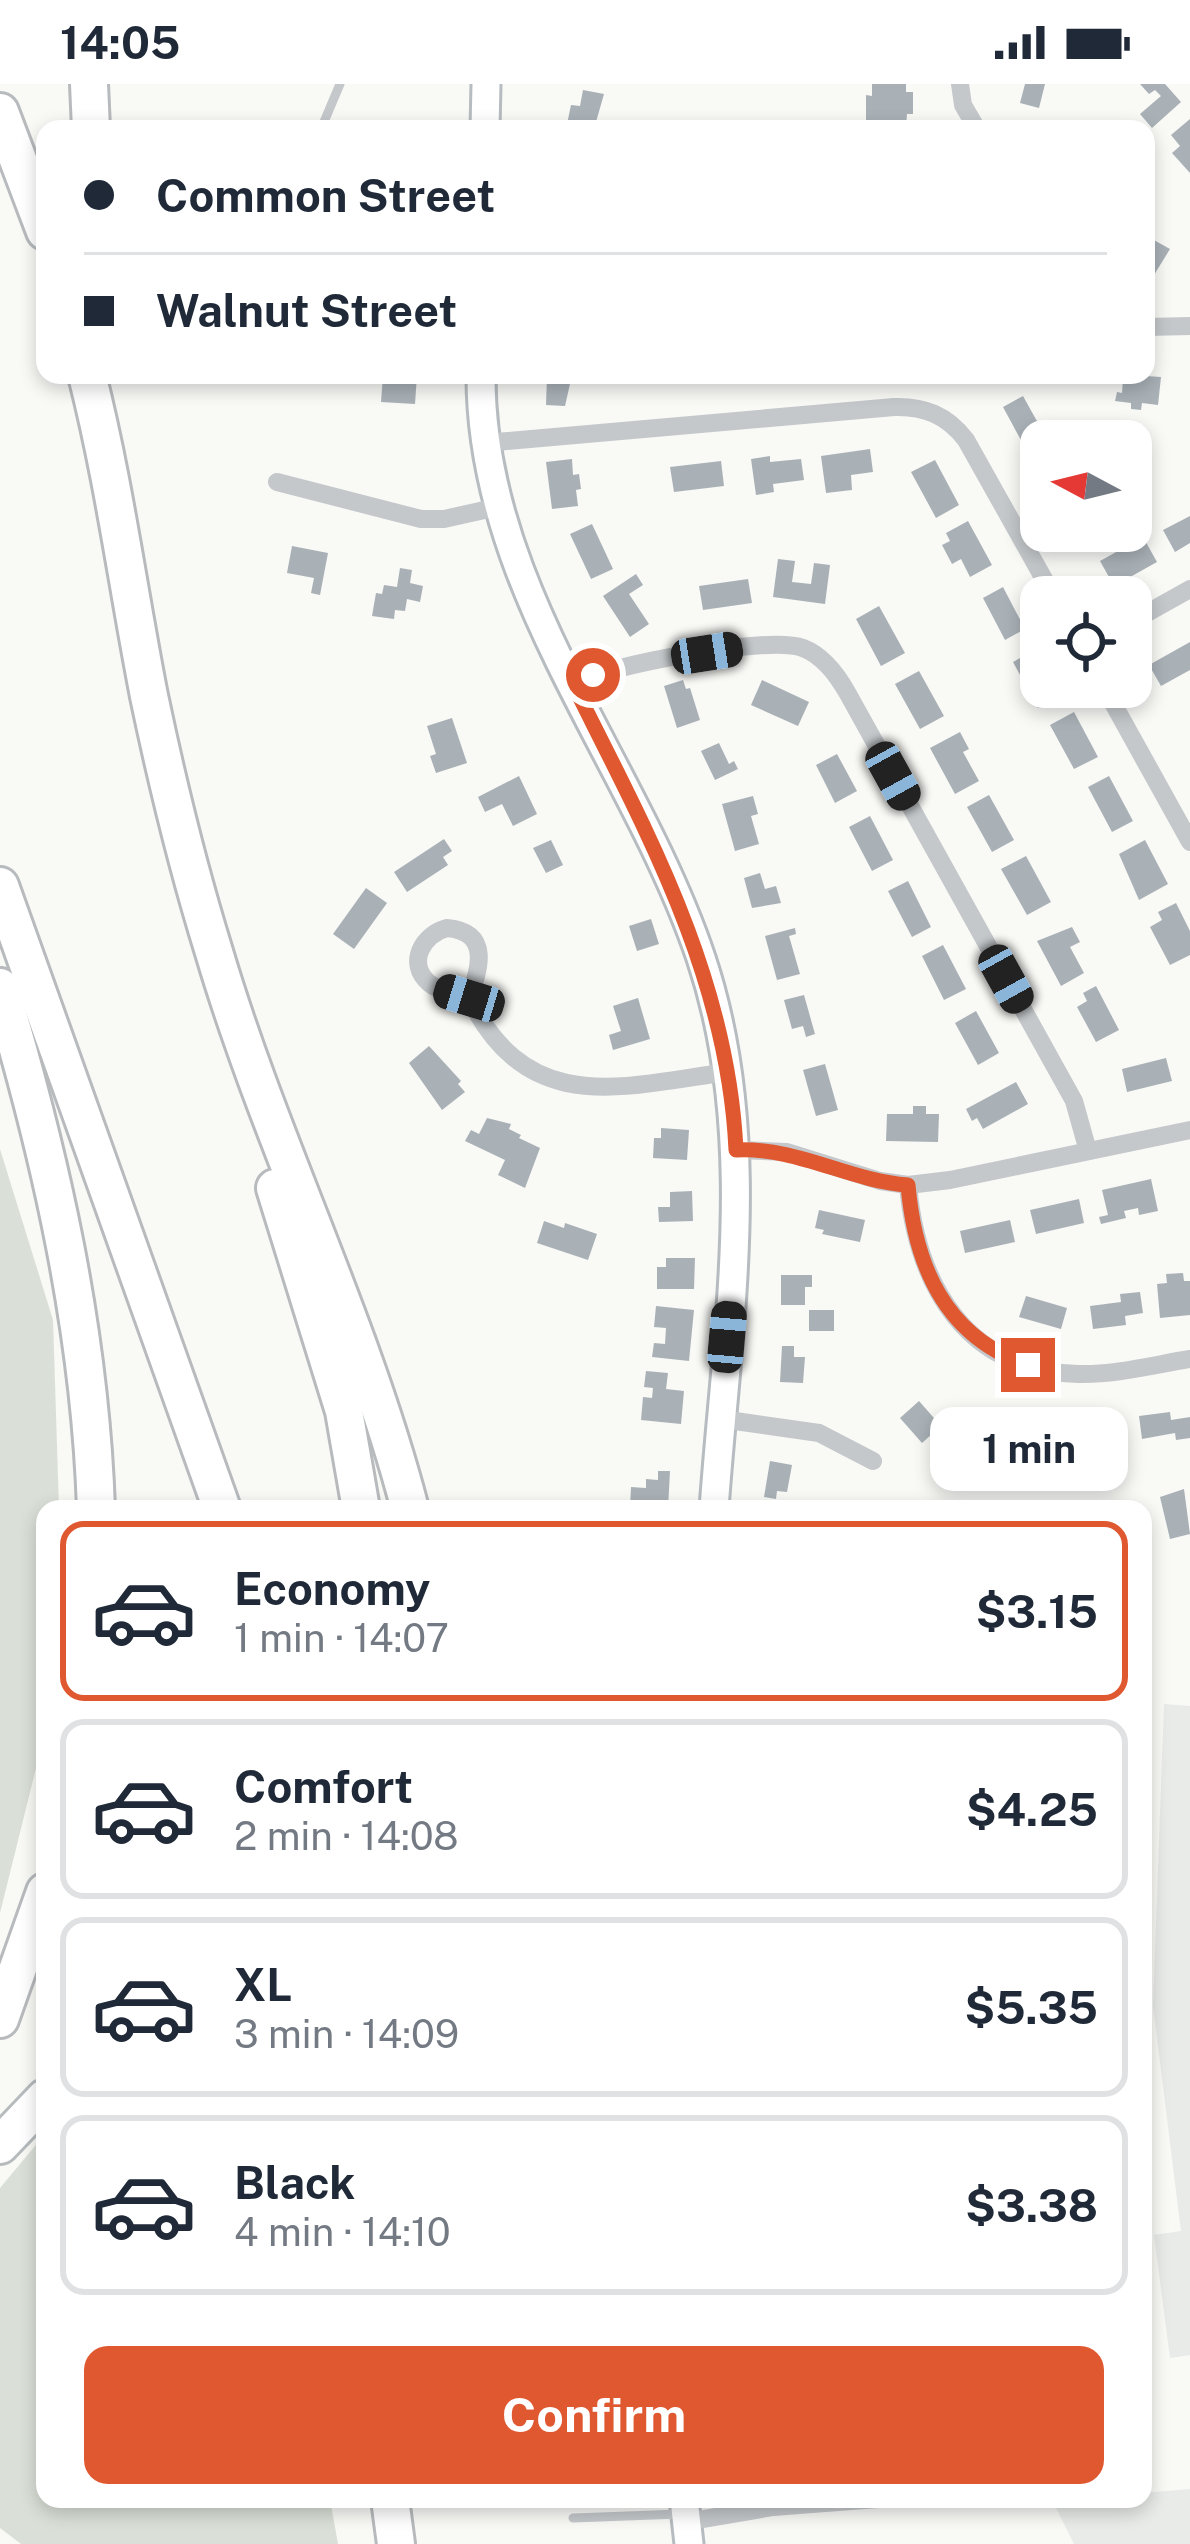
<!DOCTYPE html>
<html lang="en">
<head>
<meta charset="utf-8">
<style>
  body { margin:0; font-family:"Public Sans",sans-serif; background:#f2f2f3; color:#1f2937; height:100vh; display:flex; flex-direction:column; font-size:45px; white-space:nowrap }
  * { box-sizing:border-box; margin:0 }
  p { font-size:39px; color:#747a83 }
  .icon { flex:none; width:66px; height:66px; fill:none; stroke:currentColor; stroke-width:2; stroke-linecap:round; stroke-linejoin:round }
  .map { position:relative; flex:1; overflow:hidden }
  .side { position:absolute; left:36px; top:1416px; width:1116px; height:1008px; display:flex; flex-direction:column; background:#fff; border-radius:24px; box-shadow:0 6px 18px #0003 }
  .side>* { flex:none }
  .guide { position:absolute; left:36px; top:36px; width:1119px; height:264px; border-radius:24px; box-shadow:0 6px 18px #0003; display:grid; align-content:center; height:264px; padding:0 48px; background:#fff }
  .needle { width:78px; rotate:277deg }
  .fabs { position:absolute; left:1020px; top:336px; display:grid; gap:24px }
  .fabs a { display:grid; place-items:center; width:132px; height:132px; border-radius:24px; background:#fff; box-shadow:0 6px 18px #0003; font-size:60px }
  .end { position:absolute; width:54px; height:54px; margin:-27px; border:15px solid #df5830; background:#fff; box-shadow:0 0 0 6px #fff }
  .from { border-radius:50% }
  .bubble { position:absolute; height:84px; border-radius:24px; background:#fff; box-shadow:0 6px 18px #0003; font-size:39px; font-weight:700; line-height:84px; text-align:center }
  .car { position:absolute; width:36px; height:72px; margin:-36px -18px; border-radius:15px; box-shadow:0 0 9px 3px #0007; background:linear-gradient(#222 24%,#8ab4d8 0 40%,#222 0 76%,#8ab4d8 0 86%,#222 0) }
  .guide b { display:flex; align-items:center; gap:42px; height:114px; font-size:45px }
  .guide b+b { border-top:3px solid #e0e1e3 }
  .guide i { width:30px; height:30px; background:#1f2937 }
  ul { padding:21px 0 0; list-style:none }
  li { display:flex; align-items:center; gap:36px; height:180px; margin:0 24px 18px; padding:0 24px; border:6px solid #e0e1e3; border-radius:24px }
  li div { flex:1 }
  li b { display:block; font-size:45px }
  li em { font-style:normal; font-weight:700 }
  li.current { border-color:#df5830 }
  li>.icon { width:108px; height:108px; stroke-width:1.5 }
  .button { display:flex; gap:24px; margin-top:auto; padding:24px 48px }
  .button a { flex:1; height:138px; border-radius:24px; background:#df5830; color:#fff; font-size:48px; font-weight:700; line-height:138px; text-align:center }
  .status { display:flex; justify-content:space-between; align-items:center; height:84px; padding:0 60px; background:#fff; direction:ltr }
  .status svg { height:33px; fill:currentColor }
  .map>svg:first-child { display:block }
  .built { fill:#e9ebe9 }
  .green { fill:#dae0d7 }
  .building { fill:#a9b1b7 }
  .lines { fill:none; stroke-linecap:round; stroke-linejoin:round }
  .secondary-casing { stroke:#b7bcc0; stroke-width:33 }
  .highway-casing { stroke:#b7bbbd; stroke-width:42 }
  .lane { stroke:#c4c8cb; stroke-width:9 }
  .street { stroke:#c4c8cb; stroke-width:18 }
  .secondary { stroke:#fff; stroke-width:27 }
  .highway { stroke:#fff; stroke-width:36 }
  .route { stroke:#df5830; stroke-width:15 }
</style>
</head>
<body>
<div class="status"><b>14:05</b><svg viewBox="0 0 49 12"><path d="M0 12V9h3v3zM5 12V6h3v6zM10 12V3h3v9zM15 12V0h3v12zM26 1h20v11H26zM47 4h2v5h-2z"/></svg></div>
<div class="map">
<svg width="1190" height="2460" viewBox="0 0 1190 2460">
  <rect width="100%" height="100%" fill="#f9f9f6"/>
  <g class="built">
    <path d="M1164,1620l26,2v649l-20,3 -16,-123 27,-4 -28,-225z"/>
    <path d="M1190,2405v55h-116l-22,-44 91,-1v-6z"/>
  </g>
  <g class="green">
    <path d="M0,1065l53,171 6,189h-14v223l-45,181z"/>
    <path d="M45,2050v365h285l8,45h-317l-21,-16v-340z"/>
  </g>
  <g class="building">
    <path d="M872,0h34v8h7v22h-6l-1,14 -40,1v-34l6,1z"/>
    <path d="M1025,0h20l-6,24 -19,-5z"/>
    <path d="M1140,0h25l16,18 -29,26 -12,-14 21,-18 -6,-6 -6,4z"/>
    <path d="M583,6l21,4 -10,35h-28l5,-24 9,1z"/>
    <path d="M1190,35v54l-18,-20 8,-7 -9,-11z"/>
    <path d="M1152,155l18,10 -24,39v-39z"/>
    <path d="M383,291h34l-2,29 -34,-2z"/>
    <path d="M547,291h25l-7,31 -19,-1z"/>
    <path d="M651,291h51v6l-50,3z"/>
    <path d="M1130,291l31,2 -3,28 -16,-2 -1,7 -10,-1v-6l-16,-2 2,-9 5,1 1,-15 6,1z"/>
    <path d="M1023,312l25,45h-7v7l-12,7 -26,-48z"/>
    <path d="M870,365l3,23 -22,3 1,15 -26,3 -5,-37z"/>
    <path d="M770,372v6l31,-3 3,21 -31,4 1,8 -18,3 -5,-36z"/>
    <path d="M572,375l1,16 6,-1 2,15 -5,1 2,16 -26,3 -6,-47z"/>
    <path d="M935,376l24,45 -23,13 -25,-46z"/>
    <path d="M721,377l3,25 -50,6 -4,-25z"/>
    <path d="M1190,432v27l-15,9 -12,-22z"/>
    <path d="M968,437l24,44 -22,12 -9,-18 -9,5 -10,-19 8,-4 -4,-8z"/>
    <path d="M592,440l21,45 -22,10 -21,-45z"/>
    <path d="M1143,453l14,25 -43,24 -14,-25z"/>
    <path d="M292,462l36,7 -8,42 -9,-2 3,-15 -27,-5z"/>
    <path d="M778,475l17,2 -3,21 19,2 3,-21 16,2 -5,39 -52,-7z"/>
    <path d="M400,484l12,2 -2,13 13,3 -3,16 -13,-3 -2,12 -10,-1 -1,9 -22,-3 4,-23 6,1 2,-9 13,2z"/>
    <path d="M636,490l7,11 -14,9 20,30 -19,13 -27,-41z"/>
    <path d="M748,495l4,24 -49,7 -4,-24z"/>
    <path d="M1003,503l22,42 -20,11 -22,-42z"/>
    <path d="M879,522l26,47 -24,13 -25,-47z"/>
    <path d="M1190,558v28l-29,16 -12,-21z"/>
    <path d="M1034,566l7,14v23h13l5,10 -21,11 -25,-46z"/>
    <path d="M919,587l25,45 -24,13 -25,-45z"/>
    <path d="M683,596l3,9 4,-1 10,32 -23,8 -13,-42z"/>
    <path d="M762,596l47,22 -11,24 -47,-21z"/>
    <path d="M1074,628l24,45 -24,12 -24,-44z"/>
    <path d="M452,634l15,45 -31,10 -6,-17 6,-2 -9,-28z"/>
    <path d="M960,648l9,17 -6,3 16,29 -24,13 -25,-46z"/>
    <path d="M719,659l10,21 5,-3 4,8 -23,11 -14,-29z"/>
    <path d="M837,670l20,37 -22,12 -19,-38z"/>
    <path d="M519,692l18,38 -24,12 -11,-22 -17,8 -7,-15z"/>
    <path d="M1109,692l24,45 -21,11 -24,-45z"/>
    <path d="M989,711l25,45 -22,12 -25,-45z"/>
    <path d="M753,712l5,18 -7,2 8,28 -24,7 -13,-47z"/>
    <path d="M870,732l23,44 -21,11 -23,-44z"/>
    <path d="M444,755l8,12 -9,6 5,8 -41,27 -13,-20z"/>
    <path d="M551,756l12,25 -17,8 -13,-25z"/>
    <path d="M1145,756l23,44 -29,16 -20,-46z"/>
    <path d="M1026,772l25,46 -24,13 -26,-46z"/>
    <path d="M760,789l5,16 11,-3 5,17 -29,5 -8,-30z"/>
    <path d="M908,797l23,46 -19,10 -24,-46z"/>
    <path d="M366,804l21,15 -33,46 -21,-15z"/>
    <path d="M1176,819l14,28v24l-20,10 -20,-38 12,-7 -4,-8z"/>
    <path d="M651,835l8,25 -22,7 -8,-25z"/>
    <path d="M1072,843l8,15 -10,5 14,26 -23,13 -24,-45z"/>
    <path d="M795,844l1,6 -7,2 11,38 -23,6 -12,-44z"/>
    <path d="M943,861l23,44 -22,11 -22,-44z"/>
    <path d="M1096,902l23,44 -23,12 -19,-35 10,-6 -4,-8z"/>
    <path d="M804,911l11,39 -9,3 -3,-11 -11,3 -8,-29z"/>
    <path d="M638,914l12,41 -37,11 -4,-15 12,-4 -8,-25z"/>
    <path d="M976,927l23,42 -21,12 -23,-42z"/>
    <path d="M429,962l32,35 -3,3 7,8 -23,18 -33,-47z"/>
    <path d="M1166,974l6,23 -45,11 -5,-23z"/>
    <path d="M825,980l13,46 -22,6 -13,-46z"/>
    <path d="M1016,998l12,22 -45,25 -6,-11 -5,3 -6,-12z"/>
    <path d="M913,1022h13v8h13l-1,28 -52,-1 1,-27h26z"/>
    <path d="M487,1034l24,6 -2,5 12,6 -2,3 21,10 -15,40 -27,-13 7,-15 -40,-19 6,-11 8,4z"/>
    <path d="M661,1044l28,2 -2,30 -34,-2 1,-20h7z"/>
    <path d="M1151,1095l7,32 -19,4 -1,-7 -14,3 2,7 -25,6 -2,-7 9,-2 -6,-25z"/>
    <path d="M692,1107l1,30 -34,1 -1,-15h12v-15z"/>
    <path d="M1079,1115l5,24 -48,11 -6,-24z"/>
    <path d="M819,1126l46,10 -5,22 -38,-8 2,-4 -9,-2z"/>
    <path d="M1010,1136l5,22 -50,11 -5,-22z"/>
    <path d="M544,1137l20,7 1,-5 32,11 -9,26 -51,-17z"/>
    <path d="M666,1174h29l-1,31h-37v-22h9z"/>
    <path d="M1183,1189l1,8h6v34l-30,3 -3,-34 10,-1 -1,-9z"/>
    <path d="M781,1191h31v12h-7v18h-24z"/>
    <path d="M1140,1208l3,21 -18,3 1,9 -33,4 -3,-23 31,-4 -1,-8z"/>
    <path d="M1026,1212l41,12 -6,21 -42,-12z"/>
    <path d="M656,1222l38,4 -5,51 -37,-4 2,-14 11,1 1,-16 -12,-1z"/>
    <rect x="809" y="1226" width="25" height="21"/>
    <path d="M782,1262h12v11h11l-2,26 -23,-1z"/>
    <path d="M646,1287l22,2 -2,16 18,2 -3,33 -40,-4 2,-23 9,1 1,-10 -9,-1z"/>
    <path d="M919,1317l22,25 -19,17 -22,-25z"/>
    <path d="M1170,1328l1,8 19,-3v21l-14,2 -1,-7 -33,6 -3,-23z"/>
    <path d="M1036,1332l41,6 -4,29 -22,-3 1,-10 -19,-3z"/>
    <path d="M770,1377l22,4 -5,27 -10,-1 -1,8 -12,-2z"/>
    <path d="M658,1387h12l-2,38 -38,-1 1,-21 15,1v-9l12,1z"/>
    <path d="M1184,1405l6,45 -20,5 -10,-42z"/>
  </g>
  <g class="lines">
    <g class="secondary-casing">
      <g id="secondary">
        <path d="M485,45l1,-45"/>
        <path d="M481,291c-1,215 154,387 220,583 60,179 26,367 13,551"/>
        <path d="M684,2415l5,45"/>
      </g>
    </g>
    <g class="highway-casing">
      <g id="highway">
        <path d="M89,0l2,45"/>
        <path d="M0,28l45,119"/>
        <path d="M87,291c27,106 41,214 62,321 18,86 39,172 65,256 56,189 146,366 196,557"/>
        <path d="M0,802l222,623"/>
        <path d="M0,903c51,171 90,343 96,522"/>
        <path d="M275,1104l69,223 17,98"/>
        <path d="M0,1935l45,-127"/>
        <path d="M0,2061l45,-47"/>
        <path d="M390,2415l6,45"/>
      </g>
    </g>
    <g class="lane">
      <path d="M321,45l19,-45"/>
      <path d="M573,2434l107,-4"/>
    </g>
    <g class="street">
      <path d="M960,0l3,21 14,24"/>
      <path d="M1146,243l44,-1"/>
      <path d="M485,359l409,-36c30,-1 53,8 72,33l88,157"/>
      <path d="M277,398l144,37h23l54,-12"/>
      <path d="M1131,538l59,-33"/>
      <path d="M573,600c34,-19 196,-49 230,-36 21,8 35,28 45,46l226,407 14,50"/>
      <path d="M1104,603l86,155"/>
      <path d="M447,844c44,4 33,41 22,70 -13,-4 -29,-6 -40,-15 -23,-20 -6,-49 18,-55z"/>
      <path d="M469,914c59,119 151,89 259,74"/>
      <path d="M737,1066l50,2 93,29 28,4 42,-5 240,-50"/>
      <path d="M908,1101c9,100 58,186 170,189 37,1 75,-9 112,-15"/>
      <path d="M721,1335l98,14 54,28"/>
      <path d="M686,2438l87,-15 105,-8"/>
    </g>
    <use href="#secondary" class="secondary"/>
    <use href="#highway" class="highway"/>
  </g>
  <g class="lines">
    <path class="route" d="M593,591l-20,9c75,150 155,294 163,466 62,-3 113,31 172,35 7,81 37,152 120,180"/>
  </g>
</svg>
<div class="fabs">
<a><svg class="needle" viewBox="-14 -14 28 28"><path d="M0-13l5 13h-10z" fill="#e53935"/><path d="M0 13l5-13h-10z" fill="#747a83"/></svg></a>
<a><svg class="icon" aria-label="locate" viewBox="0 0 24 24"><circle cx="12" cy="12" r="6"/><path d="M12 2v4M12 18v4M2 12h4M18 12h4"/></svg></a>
</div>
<i class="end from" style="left:593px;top:591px"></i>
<i class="end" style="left:1028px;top:1281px"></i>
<div class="bubble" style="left:930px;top:1323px;width:198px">1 min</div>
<i class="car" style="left:707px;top:569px;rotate:81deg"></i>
<i class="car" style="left:893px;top:692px;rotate:151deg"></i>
<i class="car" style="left:1006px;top:895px;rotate:151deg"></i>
<i class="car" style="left:469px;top:914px;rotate:287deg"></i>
<i class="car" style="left:727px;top:1253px;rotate:5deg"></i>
<div class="guide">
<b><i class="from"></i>Common Street</b>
<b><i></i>Walnut Street</b>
</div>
<section class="side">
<ul>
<li class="current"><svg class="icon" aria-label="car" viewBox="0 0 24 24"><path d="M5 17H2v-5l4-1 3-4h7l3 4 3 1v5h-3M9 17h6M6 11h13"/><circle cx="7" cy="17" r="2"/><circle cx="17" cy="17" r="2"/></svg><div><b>Economy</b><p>1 min · 14:07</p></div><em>$3.15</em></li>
<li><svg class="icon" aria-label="car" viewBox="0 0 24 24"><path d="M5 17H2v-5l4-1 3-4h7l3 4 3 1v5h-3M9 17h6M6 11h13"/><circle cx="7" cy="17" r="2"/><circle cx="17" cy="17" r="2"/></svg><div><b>Comfort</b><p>2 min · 14:08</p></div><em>$4.25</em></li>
<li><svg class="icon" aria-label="car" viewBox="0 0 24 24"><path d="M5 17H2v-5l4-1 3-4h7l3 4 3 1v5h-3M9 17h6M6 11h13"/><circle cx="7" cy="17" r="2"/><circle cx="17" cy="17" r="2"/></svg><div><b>XL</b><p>3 min · 14:09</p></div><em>$5.35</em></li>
<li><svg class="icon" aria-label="car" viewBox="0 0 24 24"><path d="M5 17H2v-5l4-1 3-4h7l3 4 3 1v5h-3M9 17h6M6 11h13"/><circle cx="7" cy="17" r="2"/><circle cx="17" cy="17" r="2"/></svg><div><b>Black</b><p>4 min · 14:10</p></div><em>$3.38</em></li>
</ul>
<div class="button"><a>Confirm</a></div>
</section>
</div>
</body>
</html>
